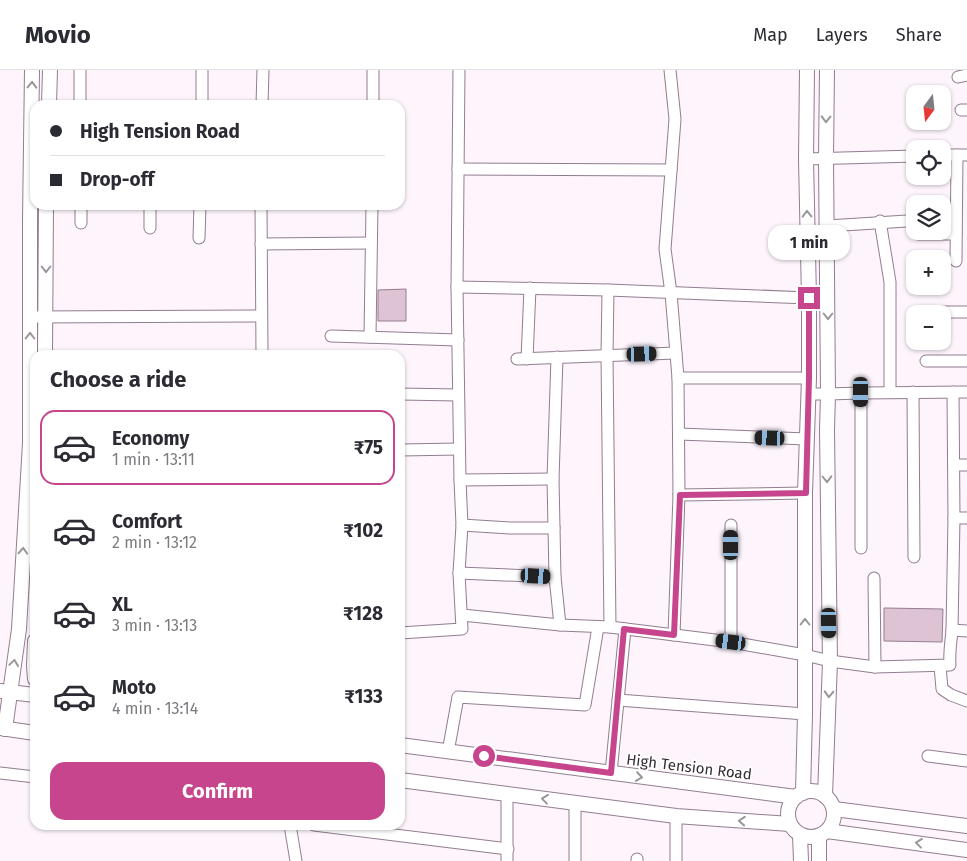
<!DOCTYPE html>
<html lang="en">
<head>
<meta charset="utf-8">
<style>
  body { margin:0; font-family:"Fira Sans",sans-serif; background:#f2f2f3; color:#2b2b33; height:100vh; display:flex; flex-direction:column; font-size:19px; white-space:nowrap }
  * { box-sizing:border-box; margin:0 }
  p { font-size:16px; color:#7c7c81 }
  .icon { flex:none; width:28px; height:28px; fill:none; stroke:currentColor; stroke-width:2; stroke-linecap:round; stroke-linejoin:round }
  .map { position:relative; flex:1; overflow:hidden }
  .drawer { position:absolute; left:30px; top:280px; width:375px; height:480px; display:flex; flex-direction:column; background:#fff; border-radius:15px; box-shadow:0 1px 4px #0004 }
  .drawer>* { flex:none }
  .banner { position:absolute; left:30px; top:30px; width:375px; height:110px; border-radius:15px; box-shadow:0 1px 4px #0004; display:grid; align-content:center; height:110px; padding:0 20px; background:#fff }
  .needle { width:32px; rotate:195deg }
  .fabs { position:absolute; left:906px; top:15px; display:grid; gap:10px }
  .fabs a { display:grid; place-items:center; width:45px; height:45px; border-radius:10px; background:#fff; box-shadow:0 1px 4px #0004; font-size:25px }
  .end { position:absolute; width:22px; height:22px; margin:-11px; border:6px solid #c7458d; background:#fff; box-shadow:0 0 0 2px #fff }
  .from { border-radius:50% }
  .bubble { position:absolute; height:35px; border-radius:15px; background:#fff; box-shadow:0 1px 4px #0004; font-size:16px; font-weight:700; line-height:35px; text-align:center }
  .car { position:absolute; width:15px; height:30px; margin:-15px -8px; border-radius:6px; box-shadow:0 0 4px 1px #0007; background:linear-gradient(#222 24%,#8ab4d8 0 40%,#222 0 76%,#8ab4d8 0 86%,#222 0) }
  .banner b { display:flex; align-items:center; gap:18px; height:48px; font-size:19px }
  .banner b+b { border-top:1px solid #e1e1e2 }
  .banner i { width:12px; height:12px; background:#2b2b33 }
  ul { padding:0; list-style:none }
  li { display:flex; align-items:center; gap:15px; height:75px; margin:0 10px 8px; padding:0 10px; border:2px solid transparent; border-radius:15px }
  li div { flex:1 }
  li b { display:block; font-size:19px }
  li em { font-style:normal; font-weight:700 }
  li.selected { border-color:#c7458d }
  li>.icon { width:45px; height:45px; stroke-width:1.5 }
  h2 { padding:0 20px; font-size:22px; line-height:60px }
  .cta { display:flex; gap:10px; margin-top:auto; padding:10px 20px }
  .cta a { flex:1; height:58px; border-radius:15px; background:#c7458d; color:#fff; font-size:20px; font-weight:700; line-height:58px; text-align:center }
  header { display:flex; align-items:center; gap:30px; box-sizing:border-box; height:70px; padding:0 25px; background:#fff; border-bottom:1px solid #e1e1e2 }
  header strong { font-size:24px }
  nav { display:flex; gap:28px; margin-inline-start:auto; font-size:18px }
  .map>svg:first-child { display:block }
  .building { fill:#dec3d5; stroke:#957d8d }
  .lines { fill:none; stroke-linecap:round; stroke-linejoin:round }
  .minor-casing { stroke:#927d90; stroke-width:13 }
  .tertiary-casing { stroke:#927d90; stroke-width:16 }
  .minor { stroke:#fff; stroke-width:11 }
  .tertiary { stroke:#fff; stroke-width:14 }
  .oneway { stroke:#9a969a }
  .route { stroke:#c7458d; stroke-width:6 }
  .labels { text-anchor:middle; stroke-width:4; stroke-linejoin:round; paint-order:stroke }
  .street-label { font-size:15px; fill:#352c34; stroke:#fff }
</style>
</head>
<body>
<header>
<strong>Movio</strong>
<nav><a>Map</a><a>Layers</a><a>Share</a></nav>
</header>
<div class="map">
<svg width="967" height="791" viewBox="0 0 967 791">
  <rect width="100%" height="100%" fill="#fdf4fc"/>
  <g class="building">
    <path d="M406,219v32h-28v-31z"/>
    <path d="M884,538l59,1 -1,33 -58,-1z"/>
  </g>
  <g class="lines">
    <g class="minor-casing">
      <g id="minor">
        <path d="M670,0l5,49 -10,130 6,44 7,85 1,117 -5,140"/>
        <path d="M958,7l9,-2"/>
        <path d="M80,35v-35"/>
        <path d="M202,35v-35"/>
        <path d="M262,35l1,-35"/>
        <path d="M373,35v-35"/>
        <path d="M961,40h6"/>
        <path d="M942,85h25"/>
        <path d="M806,89l109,-3"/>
        <path d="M458,99l213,1"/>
        <path d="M261,135l1,150"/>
        <path d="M880,151l10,61v110"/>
        <path d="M81,153v-18"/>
        <path d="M827,156l80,-5"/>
        <path d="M150,158v-23"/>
        <path d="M918,164h38"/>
        <path d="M199,168l1,-33"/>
        <path d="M261,174l110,-1"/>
        <path d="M956,191l1,-106"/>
        <path d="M457,217l151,3 201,8"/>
        <path d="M608,220l-1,65 3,272"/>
        <path d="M926,242h41"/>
        <path d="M30,247l231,-1"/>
        <path d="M331,266l127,4"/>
        <path d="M370,267l2,-132"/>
        <path d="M557,287l-4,122 2,98 5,48"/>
        <path d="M517,289l159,-6"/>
        <path d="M527,289l3,-71"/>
        <path d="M926,291h41"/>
        <path d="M678,308h131"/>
        <path d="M913,322l1,165"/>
        <path d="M861,323v155"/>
        <path d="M400,324l58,1"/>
        <path d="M808,324h20l33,-1 106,-1"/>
        <path d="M679,364l128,5"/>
        <path d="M400,380l59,-1"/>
        <path d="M954,395h13"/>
        <path d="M460,410l93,-1"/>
        <path d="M679,425l126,-2"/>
        <path d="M954,448h13"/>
        <path d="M462,455l48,3h44"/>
        <path d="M459,503l96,4"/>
        <path d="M874,508l1,89"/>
        <path d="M462,545l98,10 50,2 121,15 74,13 25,6 45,6 75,-2c-1,-12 1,-23 2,-35l2,-112 -1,-126"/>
        <path d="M952,560l15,1"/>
        <path d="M400,563l62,-4 -3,-56 3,-48 -2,-45 -3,-193 2,-217"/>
        <path d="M731,572v-117"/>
        <path d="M940,596l2,23 9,6 16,6"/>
        <path d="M618,630l187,14"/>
        <path d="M448,682l10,-55 127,8 13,-78"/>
        <path d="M928,686l39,5"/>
        <path d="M0,703l35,4"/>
        <path d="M611,703l14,-144"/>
        <path d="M290,755l6,36"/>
        <path d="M314,755l194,24"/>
        <path d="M507,791v-67"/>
        <path d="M575,791v-58"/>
        <path d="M637,791v-2"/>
        <path d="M676,791v-45"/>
      </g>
    </g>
    <g class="tertiary-casing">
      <g id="tertiary">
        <path d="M49,35l1,-35"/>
        <path d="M45,285l1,-150"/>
        <path d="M35,571l-1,25 1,13"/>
        <path d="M0,621l35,4"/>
        <path d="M0,658l35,5"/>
        <path d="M5,659l14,-100 11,-186v-222l2,-151"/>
        <path d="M400,675l396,52"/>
        <path d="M400,710l276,36 114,8"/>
        <circle cx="811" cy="744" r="23"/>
        <path d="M803,723l2,-79v-221l4,-115v-80l-3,-139 1,-89"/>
        <path d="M825,726l5,-135 -3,-231 1,-36 -2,-236 1,-88"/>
        <path d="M834,739l133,17"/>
        <path d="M827,761l140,19"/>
        <path d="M800,765l1,26"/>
        <path d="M819,766v25"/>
      </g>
    </g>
    <use href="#minor" class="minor"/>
    <use href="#tertiary" class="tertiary"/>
  </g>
  <defs><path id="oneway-chevron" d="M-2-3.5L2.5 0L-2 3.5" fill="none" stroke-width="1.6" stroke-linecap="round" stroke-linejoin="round" transform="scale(1.25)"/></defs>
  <g class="oneway">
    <use href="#oneway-chevron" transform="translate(32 15) rotate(-89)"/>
    <use href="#oneway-chevron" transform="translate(826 49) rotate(91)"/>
    <use href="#oneway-chevron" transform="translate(807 144) rotate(-91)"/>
    <use href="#oneway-chevron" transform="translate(46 199) rotate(90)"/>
    <use href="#oneway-chevron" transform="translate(828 246) rotate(90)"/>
    <use href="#oneway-chevron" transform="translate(30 266) rotate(-90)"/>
    <use href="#oneway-chevron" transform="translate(827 409) rotate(89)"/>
    <use href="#oneway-chevron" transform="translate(23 481) rotate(-87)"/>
    <use href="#oneway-chevron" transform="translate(805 552) rotate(-90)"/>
    <use href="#oneway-chevron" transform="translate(14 593) rotate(-82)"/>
    <use href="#oneway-chevron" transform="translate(829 624) rotate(92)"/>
    <use href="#oneway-chevron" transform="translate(639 707) rotate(8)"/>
    <use href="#oneway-chevron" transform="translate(545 729) rotate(-173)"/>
    <use href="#oneway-chevron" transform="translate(742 751) rotate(-176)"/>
    <use href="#oneway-chevron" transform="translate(919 773) rotate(-173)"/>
  </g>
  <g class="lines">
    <path class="route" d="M484,686l127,17 13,-144 50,6 6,-140 126,-2 3,-115v-80"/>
  </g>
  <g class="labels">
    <g class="street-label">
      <text transform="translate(689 697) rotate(7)" y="5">High Tension Road</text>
    </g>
  </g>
</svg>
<div class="fabs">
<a><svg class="needle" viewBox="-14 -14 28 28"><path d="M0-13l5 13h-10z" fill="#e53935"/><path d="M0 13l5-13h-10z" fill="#7c7c81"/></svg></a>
<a><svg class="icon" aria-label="locate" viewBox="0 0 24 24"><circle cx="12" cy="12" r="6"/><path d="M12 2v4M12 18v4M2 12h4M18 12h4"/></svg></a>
<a><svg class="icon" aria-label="layers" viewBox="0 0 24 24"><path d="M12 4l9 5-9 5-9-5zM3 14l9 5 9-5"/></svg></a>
<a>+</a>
<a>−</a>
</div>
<i class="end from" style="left:484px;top:686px"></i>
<i class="end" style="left:809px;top:228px"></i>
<div class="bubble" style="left:768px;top:155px;width:82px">1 min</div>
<i class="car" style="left:642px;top:284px;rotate:88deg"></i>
<i class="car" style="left:861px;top:322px;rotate:180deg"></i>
<i class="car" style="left:770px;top:368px;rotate:272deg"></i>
<i class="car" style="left:731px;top:475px;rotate:0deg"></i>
<i class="car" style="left:536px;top:506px;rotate:93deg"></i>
<i class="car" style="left:829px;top:553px;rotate:179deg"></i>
<i class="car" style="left:731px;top:572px;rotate:277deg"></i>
<div class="banner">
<b><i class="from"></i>High Tension Road</b>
<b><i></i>Drop-off</b>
</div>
<section class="drawer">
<h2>Choose a ride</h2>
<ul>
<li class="selected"><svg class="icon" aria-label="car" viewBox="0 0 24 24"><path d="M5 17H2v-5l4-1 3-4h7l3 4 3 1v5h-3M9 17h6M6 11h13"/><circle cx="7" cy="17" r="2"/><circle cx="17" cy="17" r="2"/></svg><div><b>Economy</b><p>1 min · 13:11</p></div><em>₹75</em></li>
<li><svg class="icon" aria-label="car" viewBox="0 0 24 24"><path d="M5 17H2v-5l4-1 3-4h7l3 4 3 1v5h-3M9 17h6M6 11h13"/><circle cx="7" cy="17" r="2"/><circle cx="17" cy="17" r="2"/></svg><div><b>Comfort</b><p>2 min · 13:12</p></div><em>₹102</em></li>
<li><svg class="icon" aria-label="car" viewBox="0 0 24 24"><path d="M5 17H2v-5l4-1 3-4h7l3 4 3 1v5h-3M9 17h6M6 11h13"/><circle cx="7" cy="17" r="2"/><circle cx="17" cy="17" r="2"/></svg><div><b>XL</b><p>3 min · 13:13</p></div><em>₹128</em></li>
<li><svg class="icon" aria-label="car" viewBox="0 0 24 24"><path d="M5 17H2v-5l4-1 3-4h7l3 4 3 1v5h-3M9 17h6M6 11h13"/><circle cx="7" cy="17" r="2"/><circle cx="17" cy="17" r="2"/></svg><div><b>Moto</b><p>4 min · 13:14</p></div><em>₹133</em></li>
</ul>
<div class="cta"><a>Confirm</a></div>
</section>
</div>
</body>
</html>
